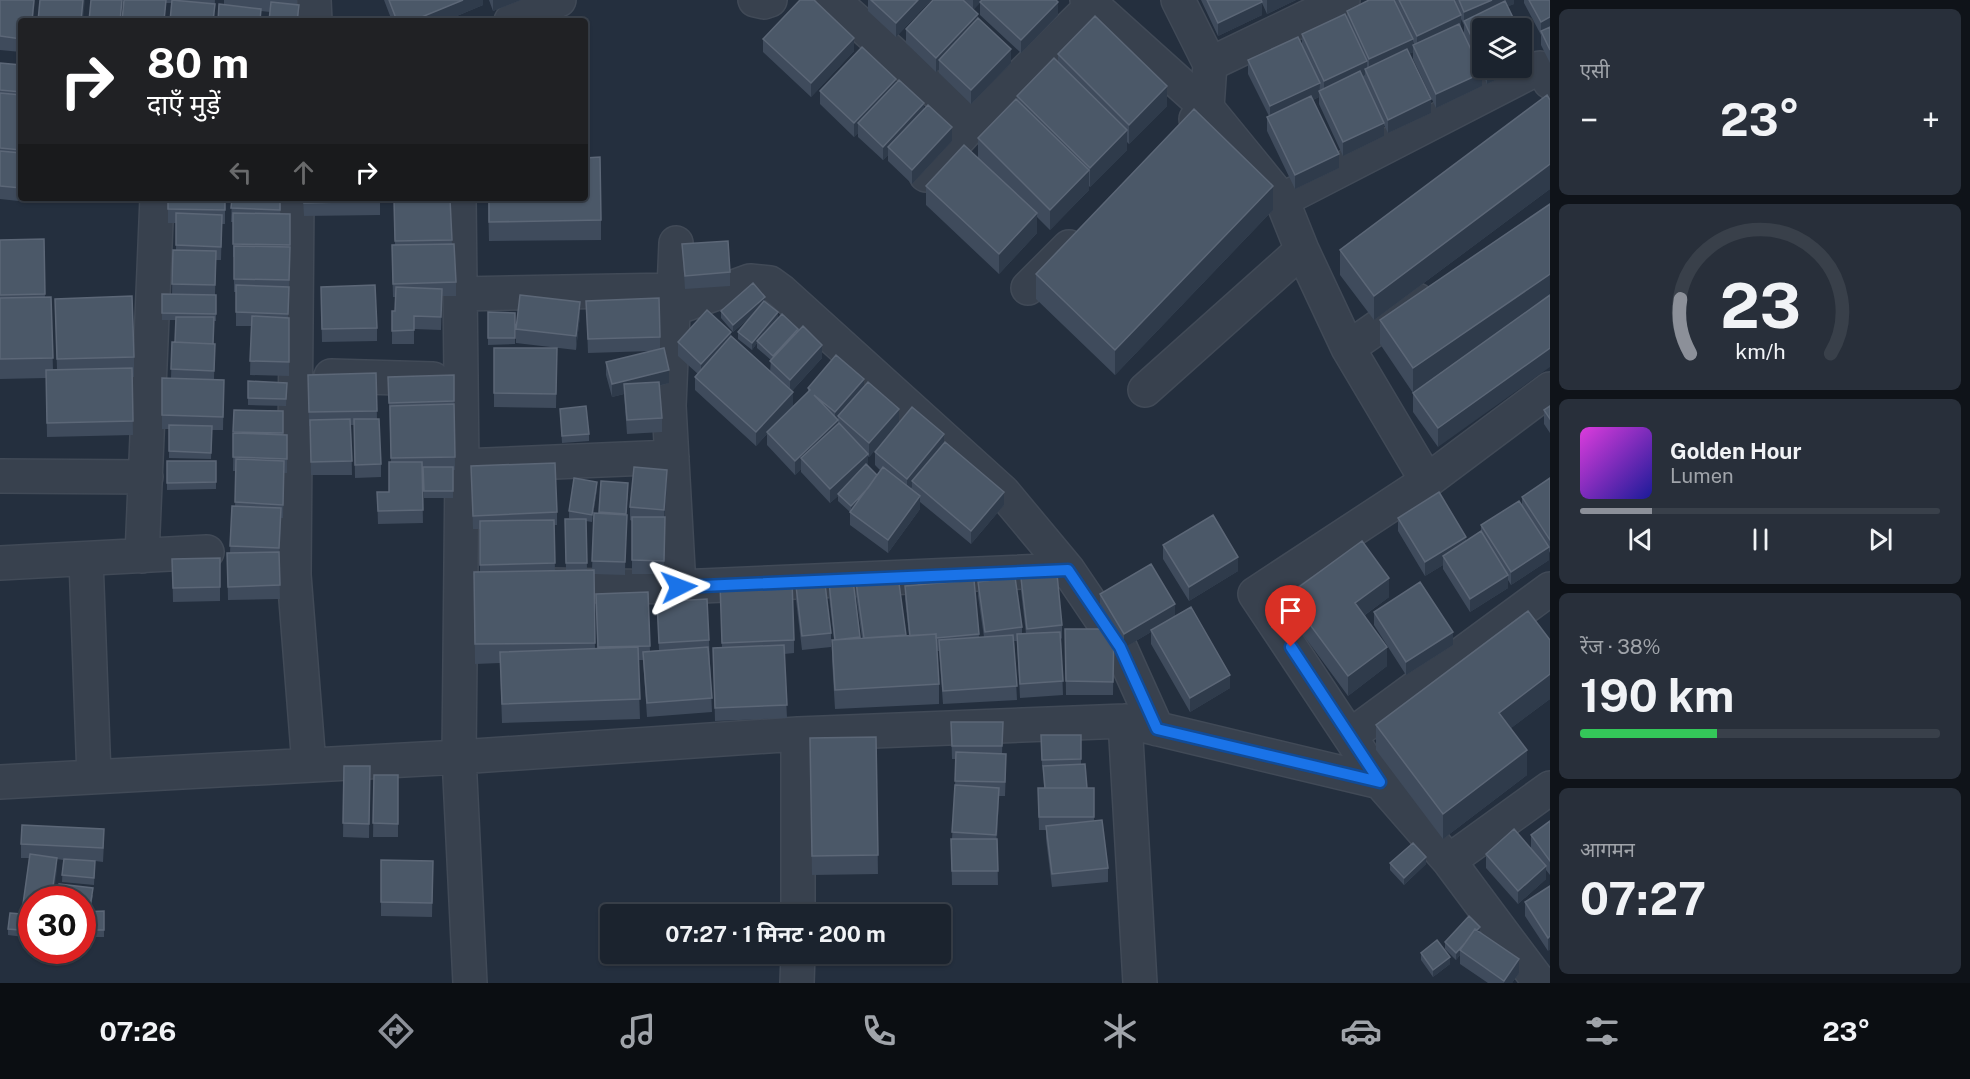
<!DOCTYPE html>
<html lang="hi">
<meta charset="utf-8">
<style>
body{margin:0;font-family:"Public Sans","Noto Sans Devanagari",sans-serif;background:#282f3a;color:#f1f3f6;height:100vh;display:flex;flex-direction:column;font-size:22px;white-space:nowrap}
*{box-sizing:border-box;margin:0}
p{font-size:20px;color:#a0a4aa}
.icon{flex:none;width:33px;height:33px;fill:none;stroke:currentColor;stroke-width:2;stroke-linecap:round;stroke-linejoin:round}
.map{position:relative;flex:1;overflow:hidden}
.side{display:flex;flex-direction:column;gap:9px;padding:9px;background:#0f1319;width:420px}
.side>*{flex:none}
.top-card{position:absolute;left:18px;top:18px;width:570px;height:183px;border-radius:6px;box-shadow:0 2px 4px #0004,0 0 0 2px #39404a;background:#202124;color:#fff;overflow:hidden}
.buttons{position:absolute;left:1472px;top:18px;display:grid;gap:12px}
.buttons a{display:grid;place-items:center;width:60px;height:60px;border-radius:6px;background:#1b232e;box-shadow:0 2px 4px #0004,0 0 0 2px #39404a;font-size:30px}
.speed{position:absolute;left:18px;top:886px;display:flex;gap:12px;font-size:30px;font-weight:700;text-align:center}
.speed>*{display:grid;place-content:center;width:78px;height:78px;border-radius:50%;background:#1b232e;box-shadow:0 2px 4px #0004,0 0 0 2px #39404a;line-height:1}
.speed .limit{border:9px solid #d22;background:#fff;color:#111}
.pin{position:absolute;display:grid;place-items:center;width:51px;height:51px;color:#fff;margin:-62px -26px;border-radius:50% 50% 50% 0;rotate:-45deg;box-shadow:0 0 6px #0007}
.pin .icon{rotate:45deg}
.me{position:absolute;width:66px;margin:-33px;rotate:87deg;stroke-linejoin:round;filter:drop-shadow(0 0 4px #0008)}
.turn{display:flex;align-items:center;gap:21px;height:126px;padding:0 30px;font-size:27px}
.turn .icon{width:78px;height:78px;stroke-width:2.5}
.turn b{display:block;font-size:42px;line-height:51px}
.lanes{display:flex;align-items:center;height:57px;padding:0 30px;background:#0003;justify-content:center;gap:30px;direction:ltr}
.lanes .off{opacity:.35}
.big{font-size:45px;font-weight:700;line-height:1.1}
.side .widget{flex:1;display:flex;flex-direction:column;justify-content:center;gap:9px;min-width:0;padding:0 21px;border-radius:9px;background:#282f3a}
.side .dial{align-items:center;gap:0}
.dial svg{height:156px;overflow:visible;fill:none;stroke:#39404a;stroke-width:7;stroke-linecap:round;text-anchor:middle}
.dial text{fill:#f1f3f6;stroke:none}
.song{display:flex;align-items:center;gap:18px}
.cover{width:72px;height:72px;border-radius:9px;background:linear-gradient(135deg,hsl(300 70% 55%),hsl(240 70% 35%))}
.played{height:6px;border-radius:3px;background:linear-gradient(90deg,#8c9099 20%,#39404a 20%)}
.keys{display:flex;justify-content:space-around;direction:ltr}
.heat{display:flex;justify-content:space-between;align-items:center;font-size:33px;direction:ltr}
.charge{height:9px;border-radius:4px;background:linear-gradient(90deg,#34c759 38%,#39404a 0)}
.trip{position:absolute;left:600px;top:904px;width:351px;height:60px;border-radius:6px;background:#1b232e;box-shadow:0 2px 4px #0004,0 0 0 2px #39404a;font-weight:700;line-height:60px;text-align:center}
.dock{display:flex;height:96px;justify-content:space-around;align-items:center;background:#0b0e12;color:#a0a4aa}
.dock .icon{width:42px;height:42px}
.dock .current{color:#8c9099}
.dock b{font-size:27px;color:#f1f3f6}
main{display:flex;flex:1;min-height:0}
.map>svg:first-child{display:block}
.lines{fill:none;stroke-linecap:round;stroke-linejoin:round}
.minor-casing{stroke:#414a57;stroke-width:36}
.minor{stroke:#38414e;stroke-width:33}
.wall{fill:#3f4b5c;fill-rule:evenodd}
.shaded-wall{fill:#2f3b4b}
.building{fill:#4b5868;stroke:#5c6777;stroke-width:1.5}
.route-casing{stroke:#114b97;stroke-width:15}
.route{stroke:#1a73e8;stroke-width:10}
</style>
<main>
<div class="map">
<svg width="1550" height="983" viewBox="0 0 1550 983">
<rect width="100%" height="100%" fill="#242f3e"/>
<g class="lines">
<defs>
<path id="minor" d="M314,0L315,21
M755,0L764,2L770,0
M833,0L972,124L1092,6
M1087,0L1207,108L1196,119
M1178,0L1210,64L1207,108L1282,200L1302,250L1348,348L1427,481
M511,21L559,0
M1210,64L1343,0
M926,175L974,122
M297,198L294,575L309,765
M459,198L462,466L459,757L470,983
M1282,200L1536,69L1540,68L1544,70L1550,82
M676,243L669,406L679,587
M1028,288L1069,247
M461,294L674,290
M673,309L750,281L770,283L781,291L1003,492L1068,570L1120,647L1157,729
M1348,348L1417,300
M331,376L433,379
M1145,390L1302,250
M462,466L672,457
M0,476L146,477
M142,556L157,198
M86,559L94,777
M0,563L207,552
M548,585L679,587L1068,570
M1125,721L1140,983
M1350,736L1550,589
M0,782L459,757L798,734L1125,721L1380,782
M1449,861L1550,788
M798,915V734
M797,983L798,954
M1540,983L1449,861L1380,782L1255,594L1427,481L1550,389"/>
</defs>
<use href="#minor" class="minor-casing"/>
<use href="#minor" class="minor"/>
</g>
<path class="wall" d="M0,0L21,21V52L0,50Z
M124,0H215L214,21H170L172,3H166V10Z
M224,0H297V4L299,5V21H269L270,12L261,11V21L224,5Z
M384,0H483V5L445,21H392Z
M489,0H521L493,11Z
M868,0H931L896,37L868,11Z
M933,0H1056L1058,15L1021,53L980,15V2L973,10L978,19L1011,63L971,104L939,73V69L936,72L906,43V29Z
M1201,0H1296L1267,14L1262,3V15L1218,36Z
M1369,0H1514V4L1508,6L1482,28V68H1521L1529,64L1487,84L1482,73V86L1436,108L1413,59V45H1414L1413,41V52L1409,54L1431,113L1388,133L1384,125V136L1343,156L1319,104V97L1313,100L1339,168L1295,189L1267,131V117L1269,116L1248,74V60L1302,46V34L1347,19V11ZM1461,19L1464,25V35L1461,29Z
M1524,0H1550V63L1541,45V35L1524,3Z
M763,39L854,51L811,97L763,52Z
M1058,54L1167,106L1129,144L1127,142V150L1090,187L1089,186V190L1050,230L1037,217V233L999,274L926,205V186L978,157V138L1017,100V96L1058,62Z
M0,63L21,65V198H28V202L0,199Z
M896,83L924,109L952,141L912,184L888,161V155L883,160L858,137V133L854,137L820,104V91Z
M1550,100V189L1374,320L1340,275V250Z
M168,198H225V224H222L221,260H216L215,295H216V321H214L213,344H215L214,379L224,380L223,430H212L211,459L169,458V429H162V378H171L172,342H175L176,320H162V294H172L173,250H176V223H168Z
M232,198H281L280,214H290V261L288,318H289V376L250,375L251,326H236V292H234V257H233V222H231Z
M303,198H380V215L304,216Z
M488,198L601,220V240L489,241Z
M450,199L452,244L456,282V296H442L441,330L414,329V344H392V311H395L396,297H393L392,258L395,245L394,200Z
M1550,204L1438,447L1413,412V393L1418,389L1413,393L1380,344V320Z
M1273,210L1115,375L1036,299V274Z
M44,239L45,297H51L53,370H57L55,299L134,357V377H132L133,435L47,437L46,378L0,379V240Z
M682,244L730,272V286L685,289Z
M321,300L377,328V341L322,342Z
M586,301L660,337V348L669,383L659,386L662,418V432L627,434L624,394L612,397L606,375V362L651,351L588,353Z
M765,302L778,319L798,331L822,358L792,391L793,405L782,418L808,393V388L864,386L899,423L944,442L1004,505L971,544L920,502V509L888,553L850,525V512L838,501V496L830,503L801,472V469L795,475L767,445V434L756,446L695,390V377L698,374L678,356V342L731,337L770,372L771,360L757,348V343L752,350L738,339V332L752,316L733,332L721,318V311ZM898,424L875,452V465L880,470L877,475L868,466V456L869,457Z
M488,312L515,313V344L488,345Z
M580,315L576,350L516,343V329Z
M494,348H557L556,408L494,407Z
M376,373L377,419L381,464V477L355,478L354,425H351L352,475H311L310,426H309L308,375Z
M454,375L455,470H453V498H424L423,471H422L423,523L378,524L377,492H389L391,462L388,377Z
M248,381L287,383L286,406L248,405Z
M1550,406V433L1544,424V410Z
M560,409L589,434V441L562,443Z
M234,410L283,411V435H287V473H284L283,518H281L279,557L280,599L228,600L227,553H230L232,506H235L236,471H233Z
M167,461H216V489L167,490Z
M471,466L557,512V525H554L555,571L592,570L594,513L599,514L601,481L628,490L626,515L625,575L594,574L595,649H597L596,594L648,592L650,651L659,650L657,602L709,640L712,712L647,717L643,660H638L640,719L502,723L500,663L475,664L474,572H480V529H473Z
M1550,478V553L1549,551V560L1511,585L1508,580V588L1470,612L1443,569V565L1425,576L1398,531V518L1466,541L1481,532V525L1522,506V497Z
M667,484L664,517V574H632V521L630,520V507Z
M597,489L592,522L586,521L587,570H566L565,519H577L569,518V511Z
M1163,545L1238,571L1189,601L1163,559Z
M220,558V601L173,602L172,559Z
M1021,578L1062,625V638L1061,639L1063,695L1020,698L1017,641H1014L1017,700L943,704L939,651H937L939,684V704L835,709L832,660V640H834L829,596V582L853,580L860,639L862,638L856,595V582L906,636H909L905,599V586L974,580L979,637H984L978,596V582L1022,627V634H1026L1021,591Z
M720,583L794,640V653L784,654L787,718L715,721L713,648H722Z
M796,586L831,633V647L802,650L796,600Z
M1100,594L1175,616L1230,688L1190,712L1151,644V632L1124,648L1114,630L1113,695H1066L1065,629H1113L1100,608Z
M1288,595L1389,597L1365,615L1387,666L1348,696L1288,614Z
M1374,612L1453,645L1406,675L1374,625Z
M1550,640V699L1511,728L1527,775L1443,839L1376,750V725Z
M951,722H1003L1002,754L1006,768L1005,796H999L997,839L998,885H952L951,839H952L955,785L956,759H952Z
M1041,735H1081V764L1087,788H1094V821L1108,868V882L1052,887L1046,839V830H1039L1038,788H1044L1043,766H1042Z
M876,737L878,874L812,875L810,738Z
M344,766H370L369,838L343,837Z
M374,775H398V837H373Z
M1550,821V875L1546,870V879L1518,904L1486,868V854L1531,848V835Z
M104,843L103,862L95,861L94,885L62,882L63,860L57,859V871L32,900V938L8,935V929L23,915V904L29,858H21V844Z
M381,860L433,861L432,917L381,916Z
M1390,863L1426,864L1404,885L1390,870Z
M1550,886L1548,951L1525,916V902Z
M93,895L90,911H104V937H82V900Z
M1480,932L1519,973L1512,983H1488L1460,964V955L1456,960L1445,949V942Z
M1421,953L1450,964L1433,977L1421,960Z"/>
<path class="shaded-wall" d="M34,0H35L33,21H32Z
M83,0H85L83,21H81Z
M122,0H123L121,21H120Z
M463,0H483V5L445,21H412Z
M493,0H521L493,11Z
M918,0H931L896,37V23Z
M973,0H983L973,10Z
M1267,0H1296L1267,14Z
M1492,0H1514V4L1466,25L1464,22V12Z
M1058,2V15L1021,53V40Z
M1262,2V15L1218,36V23Z
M978,14V28L939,60V69L936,72V58Z
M1461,15V29L1417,50V36Z
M1550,17V30L1541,31V35V22Z
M854,38V51L811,97V83Z
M1413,39V52L1369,72V59Z
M1011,49V63L971,104V90Z
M1529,51V64L1487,84V70L1494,68H1521V55Z
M1367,61V74L1365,69V75L1324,95V81Z
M1482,73V86L1436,108V94Z
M896,79V92L858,123V133L854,137V123Z
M1320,83L1319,97L1270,120V106Z
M1167,86V106L1129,144V125Z
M1431,99V113L1388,133V120Z
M924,103V117L888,147V155L883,160V147Z
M1384,123V136L1343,156V142Z
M952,127V141L912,184V170Z
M1127,130V150L1090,187V168Z
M1339,154V168L1295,189V175Z
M1550,164V189L1374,320V296Z
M1089,170V190L1050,230V210Z
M1273,186V210L1115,375V350Z
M1037,213V233L999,274V254Z
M1550,274V299L1413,393V368Z
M765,297V304L733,332V325Z
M580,302V315L576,350V336Z
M778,312V319L757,341V343L752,350V343Z
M798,329V336L773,363V356Z
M731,332V346L701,378V364Z
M822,345V358L790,393V380Z
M1550,348V367L1438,447V428Z
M669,370V383L625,394L624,384V394L612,397V384Z
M864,379V393L838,416V434L801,458V469L795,475V461L835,423V412Z
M793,392V405L768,433L767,432V434L756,446V432Z
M899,409V423L869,457V443Z
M944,434V447L912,481V487L907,493V479Z
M868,454V467L838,494V496L830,503V489Z
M667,470V484L664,523V510Z
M878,476L851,513V506Z
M597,482V489L592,522V515Z
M1004,492V505L971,544V531Z
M920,496V509L888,553V540Z
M1466,537V551L1443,556V565L1425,576V562Z
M1549,547V560L1511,585V572Z
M1238,557V571L1189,601V587Z
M1508,575V588L1470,612V599Z
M1389,578V597L1355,622V603Z
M1175,604V617L1151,630V632L1124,648V634Z
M1453,632V645L1406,675V662Z
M1387,647V666L1348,696V676Z
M1550,674V699L1499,737V713Z
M1230,675V688L1190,712V698Z
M1527,750V775L1443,839V814Z
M999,788V801L996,849V835Z
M1426,857V864L1404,885V878Z
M57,858V871L53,900H51Z
M1546,866V879L1518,904V891Z
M1480,927V934L1460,950V955L1456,960V953Z
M1550,936V950L1548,951V938Z
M1450,957V964L1433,977V970Z
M1519,959V973L1512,983H1504V981Z"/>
<path class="building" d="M0,0H34L32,21H21V39L0,36Z
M40,0H83L81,21H38Z
M91,0H122L120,21H89Z
M124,0H166L164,21H122Z
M172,0L215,4L213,21H170Z
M389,0H463L412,21H397Z
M800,0H814L854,38L811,83L763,39Z
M871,0H918L896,23Z
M933,0H963L978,14L936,58L906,29Z
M982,0H1056L1058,2L1021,40L980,2Z
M1207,0H1261L1262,2L1218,23Z
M1369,0H1394L1413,39L1369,59L1347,11Z
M1399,0H1454L1461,15L1417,36Z
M1459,0H1492L1464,12Z
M1529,0H1550V17L1541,22Z
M1505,1L1518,28H1482V59L1464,21Z
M271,2L299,5L297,21H269Z
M219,4L261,9L260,21H218Z
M1345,14L1367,61L1324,81L1302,34Z
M1095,16L1167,86L1129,125L1058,54Z
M978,18L1011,49L971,90L939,60Z
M1459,24L1482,73L1436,94L1413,45Z
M1550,27V50L1541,31Z
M1521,34L1529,51L1521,55Z
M1298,37L1320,83L1270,106L1248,60Z
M862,47L896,79L854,123L820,91Z
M1407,49L1431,99L1388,120L1365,69Z
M1054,58L1127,130L1090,168L1017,96Z
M0,63L21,65V92L0,90Z
M1486,68H1494L1487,70Z
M1360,71L1384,123L1343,142L1319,91Z
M899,80L924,103L883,147L858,123Z
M0,93L21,95V150L0,148Z
M1547,95L1550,100V164L1374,296L1340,250Z
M1311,96L1339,154L1295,175L1267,117Z
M1016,99L1089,170L1050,210L978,138Z
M928,105L952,127L912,170L888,147Z
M1194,109L1273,186L1115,350L1036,274Z
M964,145L1037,213L999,254L926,186Z
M0,151L21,153V188L0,186Z
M600,157L601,220L489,222V198H585V158Z
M168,198H225V210L168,209Z
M232,198H280V210L231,208Z
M304,198H380V201L304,203Z
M450,199L452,240L395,241L394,200Z
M1550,204V274L1413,368L1380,320Z
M176,213L222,215L221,247L176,245Z
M233,213L290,214V245L233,244Z
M44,239L45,294L0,295V240Z
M728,241L730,272L685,276L682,244Z
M454,244L456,282L393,284L392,245Z
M234,246L290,247L289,280L234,279Z
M173,250L216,251L215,285L172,284Z
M753,283L765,297L733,325L721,311Z
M236,285L289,287L288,314L236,312Z
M375,285L377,328L322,329L321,287Z
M396,287L442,289L441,317L414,316V330L392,331V311H395Z
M162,294L216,295V314L162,313Z
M520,295L580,302L576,336L516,329Z
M1550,295V348L1438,428L1413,393Z
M132,296L134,357L57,359L55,299Z
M51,297L53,358L0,359V298Z
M659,298L660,337L588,339L586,301Z
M764,301L778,312L752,343L738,332Z
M707,310L731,332L701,364L678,342Z
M488,312L515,313V338H488Z
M782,314L798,329L773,356L757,341Z
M252,316L289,318V362L250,361Z
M176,317H214L213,344L175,342Z
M803,326L822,345L790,380L770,361Z
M731,336L793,392L756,432L695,377Z
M172,342L215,344L214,371L171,369Z
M494,348H557L556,394L494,393Z
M664,348L669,370L612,384L606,362Z
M836,355L864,379L835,412L814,395L838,420L795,461L767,432L810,390L808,388Z
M132,368L133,421L47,423L46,370Z
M376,373L377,411L309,412L308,375Z
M454,375V401L389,403L388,377Z
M162,378L224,380L223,417L162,415Z
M248,381L287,383L286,399L248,398Z
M659,382L662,418L627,420L624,384Z
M868,382L899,409L869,443L838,416Z
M454,404L455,457L391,458L390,406Z
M586,406L589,434L562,436L560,409Z
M1550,406V419L1544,410Z
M912,407L944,434L907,479L875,452Z
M234,410L283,411V433L233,432Z
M350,419L352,461L311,462L310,420Z
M354,419H379L381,464L355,465Z
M839,423L868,454L830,489L801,458Z
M169,425L212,426L211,453L169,451Z
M233,433L287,435V459L233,457Z
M945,442L1004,492L971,531L912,481Z
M236,459L284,461L283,505L235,502Z
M167,461H216V482L167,483Z
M389,462H422L423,510L378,511L377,492H389Z
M555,463L557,512L473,516L471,466Z
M866,464L877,475L868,488L851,506L838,494Z
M423,467H453V491H424Z
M634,467L667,470L664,510L630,507Z
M883,467L920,496L888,540L850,512Z
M574,478L597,482L592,515L569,511Z
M1550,478V540L1522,497Z
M601,481L628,483L626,514L599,512Z
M1439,492L1466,537L1425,562L1398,518Z
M1519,501L1549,547L1511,572L1481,525Z
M232,506L281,508L279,548L230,546Z
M594,513L627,515L625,562L592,561Z
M1213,515L1238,557L1189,587L1163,545Z
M632,517H665L664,561L632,560Z
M565,519H586L587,563H566Z
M554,520L555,563L480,565V521Z
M1481,531L1508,575L1470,599L1443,556Z
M1362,541L1389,578L1355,603L1387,647L1348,676L1288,595Z
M279,552L280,585L228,587L227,553Z
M220,558V587L173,588L172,559Z
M1151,564L1175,604L1124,634L1100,594Z
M594,570L595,643L475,644L474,572Z
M1057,574L1062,625L1027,629L1021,578Z
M898,576L906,635L864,638L856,582Z
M1015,577L1022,627L985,632L978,582Z
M792,580L794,640L722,643L720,583Z
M853,580L860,637L835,640L829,582Z
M974,580L979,634L936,638V634L910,636L905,586Z
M1420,582L1453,632L1406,662L1374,612Z
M825,584L831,633L802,636L796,586Z
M648,592L650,646L598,647L596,594Z
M707,599L709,640L659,643L657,602Z
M1191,607L1230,675L1190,698L1151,630Z
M1528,611L1550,640V674L1499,713L1527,750L1443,814L1376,725Z
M1065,629H1114L1113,682L1066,681Z
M1060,632L1063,681L1020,684L1017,634Z
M936,634L939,684L835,690L832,640Z
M1013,635L1017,686L943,691L939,640Z
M784,645L787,705L715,708L713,648Z
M638,647L640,699L502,704L500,652Z
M708,647L712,698L647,703L643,652Z
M951,722H1003L1002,746H952Z
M1041,735H1081V759L1042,760Z
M876,737L878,855L812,856L810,738Z
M956,752L1006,754L1005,782L955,781Z
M1085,764L1087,788H1045L1043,766Z
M344,766H370L369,824L343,823Z
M374,775H398V824L373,823Z
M955,785L999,788L996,835L952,832Z
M1038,788H1094V817H1039Z
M1102,820L1108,868L1052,874L1046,826Z
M1550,821V861L1531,835Z
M22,825L104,829L103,848L21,844Z
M1514,829L1546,866L1518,891L1486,854Z
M951,839H997L998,871H952Z
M1413,843L1426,857L1404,878L1390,863Z
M30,854L57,858L51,900H32V905L23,904Z
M64,859L95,861L94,878L62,875Z
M381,860L433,861L432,903L381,902Z
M59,884L93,888L90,907L82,906V900H57Z
M1550,886V936L1548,938L1525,902Z
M104,911V930H82V912Z
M10,913L32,915V931L8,929Z
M1469,916L1480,927L1477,930L1475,929L1465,943L1456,953L1445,942Z
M1475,929L1519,959L1504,981L1460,950Z
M1437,940L1450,957L1433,970L1421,953Z"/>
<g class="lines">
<defs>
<path id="route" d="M679,587L1068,570L1120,647L1157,729L1380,782L1291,647"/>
</defs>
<use href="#route" class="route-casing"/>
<use href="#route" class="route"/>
</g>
</svg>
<div class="buttons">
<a><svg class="icon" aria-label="layers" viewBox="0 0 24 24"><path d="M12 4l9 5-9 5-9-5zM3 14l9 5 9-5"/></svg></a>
</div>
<div class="speed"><div class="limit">30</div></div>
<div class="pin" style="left:1291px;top:647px;background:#d93025"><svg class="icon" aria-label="arrive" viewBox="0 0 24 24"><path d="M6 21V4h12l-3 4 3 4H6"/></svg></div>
<svg class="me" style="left:679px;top:587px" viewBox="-20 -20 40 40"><path d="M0-17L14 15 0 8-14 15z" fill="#1a73e8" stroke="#fff" stroke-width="4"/></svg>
<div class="trip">07:27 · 1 मिनट · 200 m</div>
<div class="top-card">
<div class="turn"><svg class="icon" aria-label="right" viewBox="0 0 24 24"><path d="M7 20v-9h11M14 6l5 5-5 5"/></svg><div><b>80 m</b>दाएँ मुड़ें</div></div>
<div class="lanes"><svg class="icon off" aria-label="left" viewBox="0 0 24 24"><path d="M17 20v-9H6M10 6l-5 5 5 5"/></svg><svg class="icon off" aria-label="ahead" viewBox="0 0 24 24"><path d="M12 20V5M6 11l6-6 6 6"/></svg><svg class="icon" aria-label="right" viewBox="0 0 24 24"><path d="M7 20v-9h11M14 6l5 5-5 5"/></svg></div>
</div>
</div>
<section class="side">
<div class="widget"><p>एसी</p>
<div class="heat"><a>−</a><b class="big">23°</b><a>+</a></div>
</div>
<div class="widget dial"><svg viewBox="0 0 100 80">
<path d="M14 69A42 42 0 1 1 86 69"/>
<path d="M14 69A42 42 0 0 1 9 41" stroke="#8c9099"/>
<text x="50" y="56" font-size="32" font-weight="700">23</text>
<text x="50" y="72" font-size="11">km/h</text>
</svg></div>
<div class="widget">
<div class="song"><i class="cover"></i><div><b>Golden Hour</b><p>Lumen</p></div></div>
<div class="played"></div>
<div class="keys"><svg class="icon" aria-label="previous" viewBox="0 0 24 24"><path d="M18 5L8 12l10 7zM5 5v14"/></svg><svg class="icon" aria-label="pause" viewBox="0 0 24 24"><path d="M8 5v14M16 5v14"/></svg><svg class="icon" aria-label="next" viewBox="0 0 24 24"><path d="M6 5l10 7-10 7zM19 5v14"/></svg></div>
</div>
<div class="widget"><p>रेंज · 38%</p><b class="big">190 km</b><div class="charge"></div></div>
<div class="widget"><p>आगमन</p><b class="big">07:27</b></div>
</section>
</main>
<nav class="dock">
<b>07:26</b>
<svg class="icon current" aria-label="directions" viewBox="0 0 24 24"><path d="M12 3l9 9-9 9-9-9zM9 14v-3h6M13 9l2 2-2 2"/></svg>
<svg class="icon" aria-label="music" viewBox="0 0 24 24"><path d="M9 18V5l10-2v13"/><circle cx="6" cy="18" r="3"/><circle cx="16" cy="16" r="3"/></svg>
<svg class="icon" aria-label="phone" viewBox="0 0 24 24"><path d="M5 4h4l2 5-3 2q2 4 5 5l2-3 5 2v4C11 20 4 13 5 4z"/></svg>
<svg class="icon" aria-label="climate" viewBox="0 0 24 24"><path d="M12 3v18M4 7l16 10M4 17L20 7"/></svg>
<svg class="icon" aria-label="car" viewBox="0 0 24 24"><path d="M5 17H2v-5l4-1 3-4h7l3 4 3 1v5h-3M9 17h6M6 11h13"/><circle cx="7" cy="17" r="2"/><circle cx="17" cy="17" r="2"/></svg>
<svg class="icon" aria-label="filters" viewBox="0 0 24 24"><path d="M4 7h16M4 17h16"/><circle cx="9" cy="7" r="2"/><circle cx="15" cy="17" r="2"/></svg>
<b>23°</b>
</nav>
